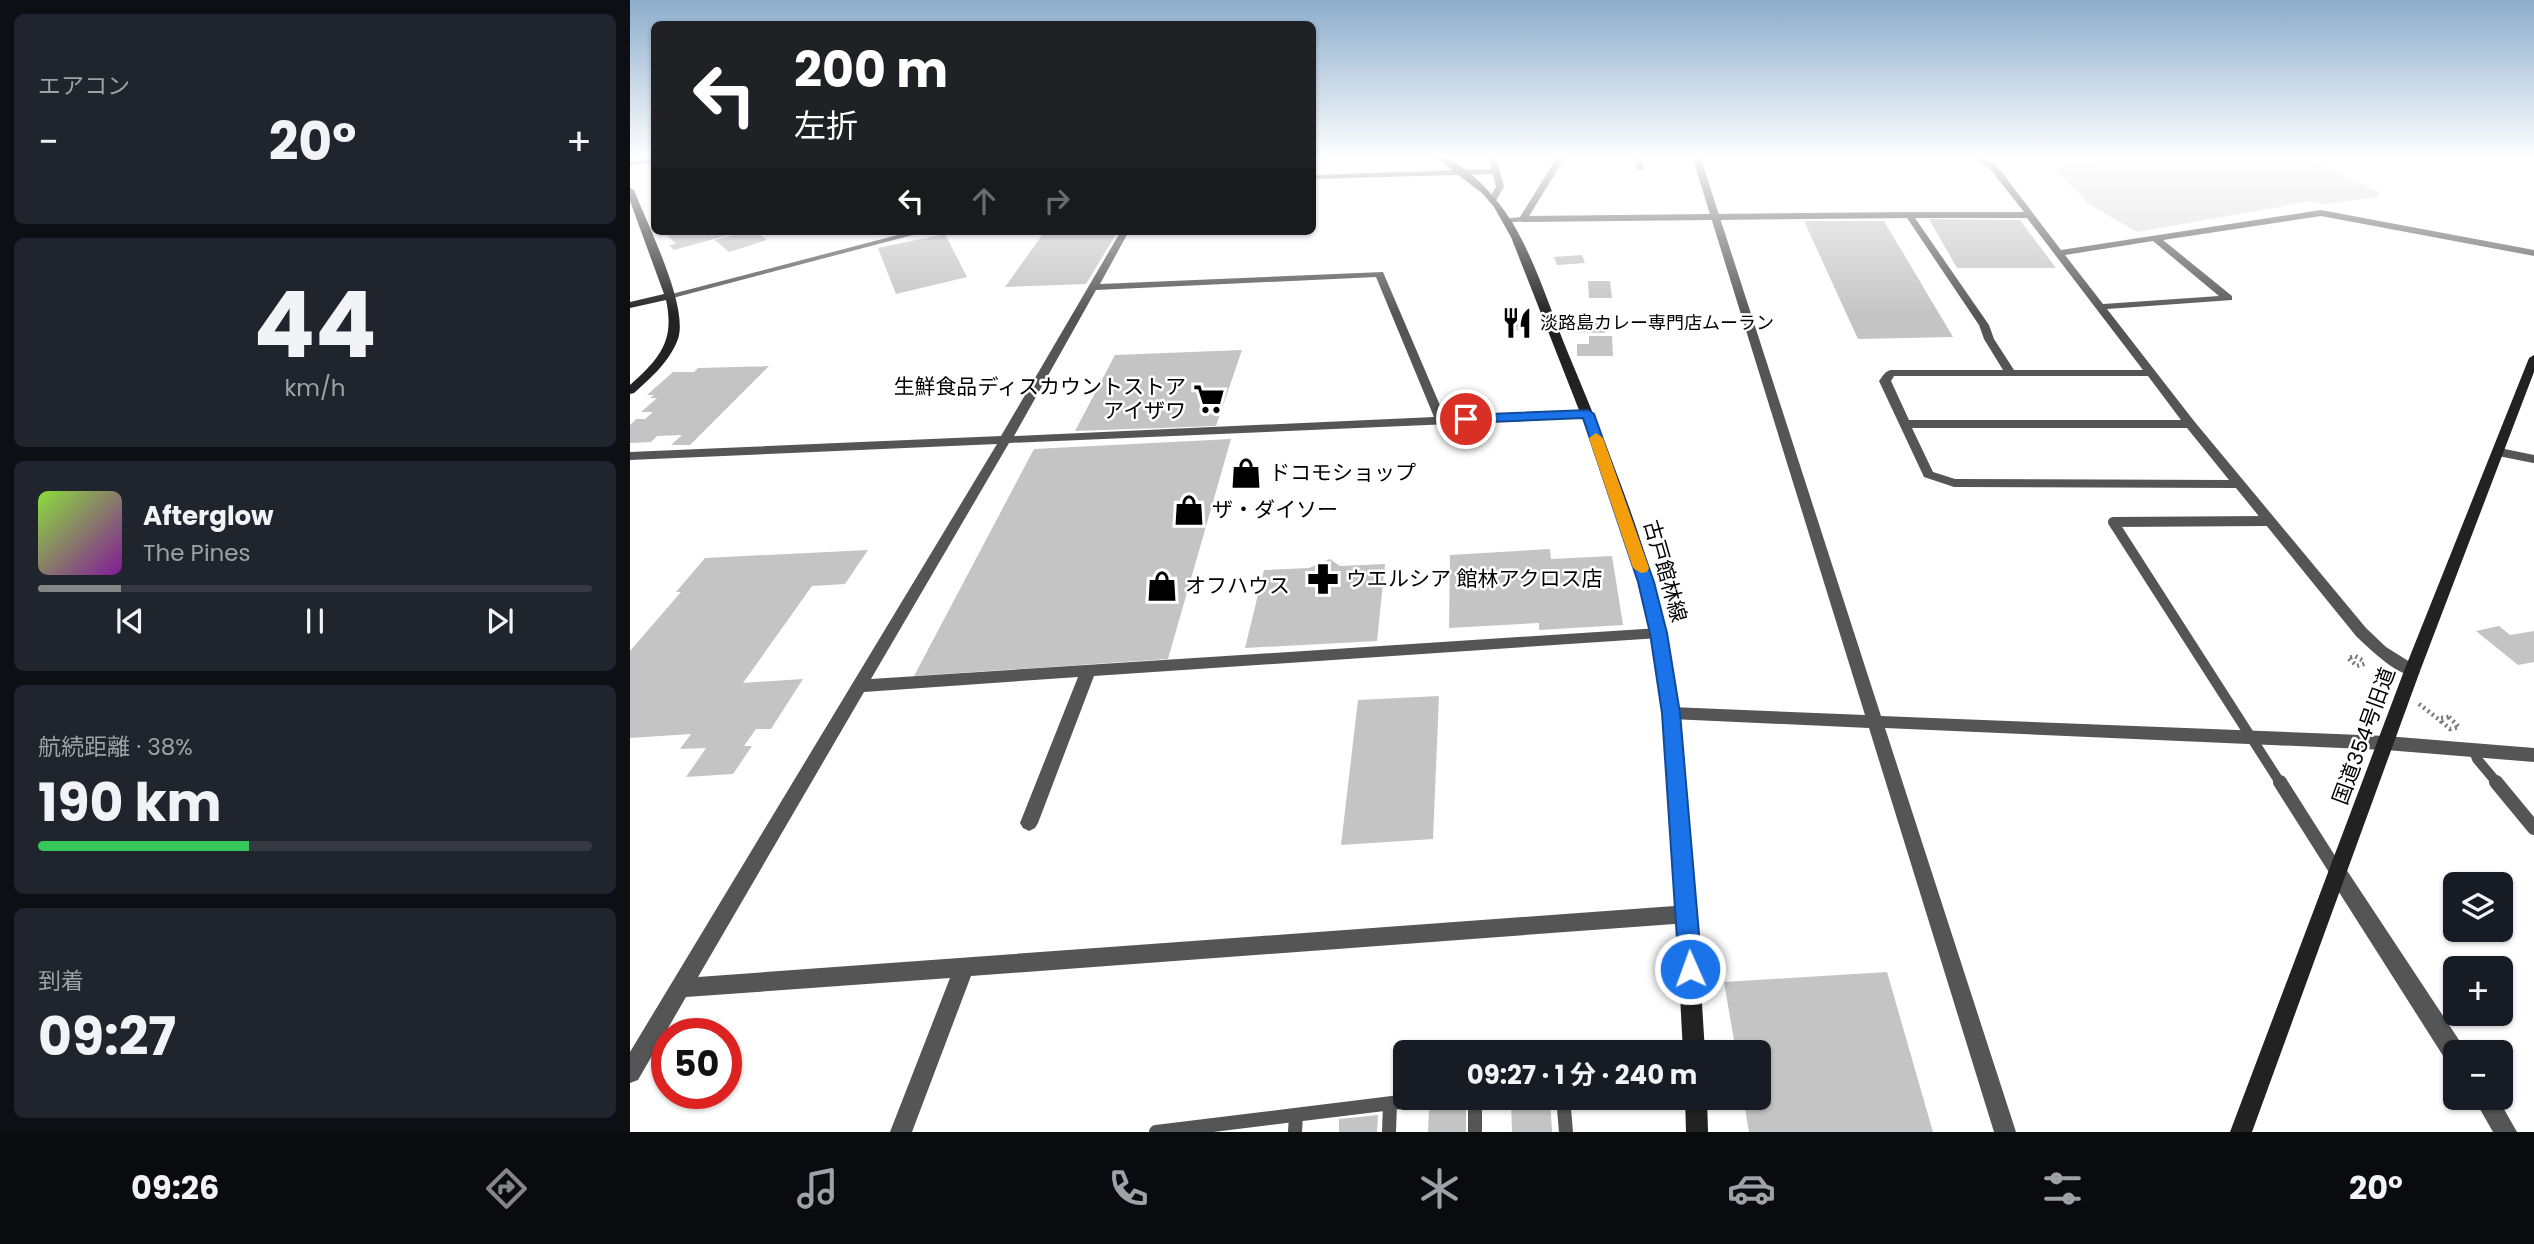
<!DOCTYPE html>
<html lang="ja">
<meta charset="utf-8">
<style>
body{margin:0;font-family:Poppins,"Noto Sans JP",sans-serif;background:#20242c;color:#f1f3f6;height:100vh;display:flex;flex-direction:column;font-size:26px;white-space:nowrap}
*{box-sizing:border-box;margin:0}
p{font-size:23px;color:#9ea1a6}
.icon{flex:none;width:38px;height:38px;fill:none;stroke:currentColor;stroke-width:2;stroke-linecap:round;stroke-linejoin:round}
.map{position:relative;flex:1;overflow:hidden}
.details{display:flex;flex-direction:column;gap:14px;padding:14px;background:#0d0f14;width:630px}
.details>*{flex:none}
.top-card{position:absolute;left:21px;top:21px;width:665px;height:214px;border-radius:10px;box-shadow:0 2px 5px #0004;background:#202124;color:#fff;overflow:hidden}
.buttons{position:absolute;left:1813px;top:872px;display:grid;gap:14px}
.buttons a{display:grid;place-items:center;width:70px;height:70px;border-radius:10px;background:#171b24;box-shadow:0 2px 5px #0004;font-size:35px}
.speed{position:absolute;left:21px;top:1018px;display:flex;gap:14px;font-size:35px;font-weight:700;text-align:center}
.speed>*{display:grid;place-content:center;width:91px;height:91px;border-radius:50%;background:#171b24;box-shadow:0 2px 5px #0004;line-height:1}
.speed .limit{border:10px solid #d22;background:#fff;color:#111}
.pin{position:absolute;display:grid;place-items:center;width:60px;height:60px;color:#fff;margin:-30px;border:4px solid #fff;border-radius:50%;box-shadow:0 2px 7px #0007}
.me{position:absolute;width:77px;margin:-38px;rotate:358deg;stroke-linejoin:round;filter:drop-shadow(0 0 5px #0008)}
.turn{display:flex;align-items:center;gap:24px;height:147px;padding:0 28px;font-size:32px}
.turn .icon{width:91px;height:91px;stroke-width:2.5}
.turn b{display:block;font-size:49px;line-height:60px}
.lanes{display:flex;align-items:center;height:66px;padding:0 28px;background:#0003;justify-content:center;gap:35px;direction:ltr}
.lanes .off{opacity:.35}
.big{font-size:52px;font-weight:700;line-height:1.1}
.details .card{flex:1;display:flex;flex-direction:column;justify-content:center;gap:10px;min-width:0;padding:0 24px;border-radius:10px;background:#20242c}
.details .dial{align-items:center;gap:0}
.dial b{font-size:91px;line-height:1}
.song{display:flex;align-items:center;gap:21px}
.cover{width:84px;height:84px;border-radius:10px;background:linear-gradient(135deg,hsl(90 70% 55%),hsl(290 70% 35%))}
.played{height:7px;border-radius:4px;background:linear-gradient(90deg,#858687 15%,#363941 15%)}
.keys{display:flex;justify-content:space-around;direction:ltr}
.heat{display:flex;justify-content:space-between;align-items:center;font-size:38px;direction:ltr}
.charge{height:10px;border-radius:5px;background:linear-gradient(90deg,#34c759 38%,#363941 0)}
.trip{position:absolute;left:763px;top:1040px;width:378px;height:70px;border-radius:10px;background:#171b24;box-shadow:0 2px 5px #0004;font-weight:700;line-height:70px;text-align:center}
.menu{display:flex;height:112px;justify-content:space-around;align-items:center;background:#090b0e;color:#9ea1a6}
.menu .icon{width:49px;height:49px}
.menu .active{color:#858687}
.menu b{font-size:32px;color:#f1f3f6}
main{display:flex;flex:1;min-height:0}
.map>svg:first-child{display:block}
.green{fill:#dcdcdc}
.building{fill:#c4c4c4}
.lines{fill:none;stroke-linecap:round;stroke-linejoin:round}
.path{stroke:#777;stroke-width:4.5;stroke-dasharray:2 3.5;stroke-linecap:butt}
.lane-far3{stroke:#555;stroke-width:6}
.lane-far2{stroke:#555;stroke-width:8}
.lane-far1{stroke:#555;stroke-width:10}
.lane{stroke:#555;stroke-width:14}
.street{fill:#555;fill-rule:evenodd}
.secondary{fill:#222;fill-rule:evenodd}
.route{fill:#1a73e8;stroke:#114b97;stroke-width:2}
.slow{fill:#f59e0b}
.labels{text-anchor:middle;stroke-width:5;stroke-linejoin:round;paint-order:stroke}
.far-poi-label{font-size:18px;fill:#000;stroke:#fff;text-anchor:start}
.poi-label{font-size:21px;fill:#000;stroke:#fff;text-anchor:start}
.street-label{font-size:21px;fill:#000;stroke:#fff}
</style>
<main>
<section class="details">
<div class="card"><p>エアコン</p>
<div class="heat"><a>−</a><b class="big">20°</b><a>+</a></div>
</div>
<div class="card dial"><b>44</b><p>km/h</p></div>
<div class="card">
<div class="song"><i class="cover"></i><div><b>Afterglow</b><p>The Pines</p></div></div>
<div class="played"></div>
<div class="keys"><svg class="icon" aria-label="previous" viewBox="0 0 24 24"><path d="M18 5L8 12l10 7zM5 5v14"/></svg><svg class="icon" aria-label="pause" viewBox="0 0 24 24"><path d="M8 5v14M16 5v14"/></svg><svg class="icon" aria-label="next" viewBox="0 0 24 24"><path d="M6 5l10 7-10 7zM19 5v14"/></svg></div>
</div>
<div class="card"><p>航続距離 · 38%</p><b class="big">190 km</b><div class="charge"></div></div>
<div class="card"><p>到着</p><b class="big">09:27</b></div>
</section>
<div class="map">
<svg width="1904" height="1132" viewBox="0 0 1904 1132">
<rect width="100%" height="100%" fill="#fff"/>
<path class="green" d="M1500,156H1662L1684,162L1749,192V197L1695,204L1682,201L1507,232L1459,204L1423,167Z"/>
<path class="building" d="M1299,219L1390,220L1426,268H1327Z
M1174,221H1254L1323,337L1228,339Z
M33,231H109V232L44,250L39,245L46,244Z
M118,231H125L137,240L99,252L85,240Z
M415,231H488L456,284L375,287Z
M315,234L337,277L266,294L248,248Z
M952,255L955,263L927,265L924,257Z
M958,281H980L982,298H959Z
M892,319L893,330L876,331L875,320Z
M941,323H976L975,333L940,332Z
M959,336H982L983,356H947V344H959Z
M612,350L586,426L445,431L485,355Z
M139,366L60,445H41L52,435L27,436L21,442L0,443V425L6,419H15L23,412H11L27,398H20L24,395H17L43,372H64L68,368Z
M601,439L538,659L284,676L404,449Z
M920,549L921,559L982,556L993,625L909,630V623L819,628L820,555Z
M238,550L215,584L182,586L113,683L173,679L141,729H126L114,746H122L103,774L56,777L76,748L50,749L61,734L0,738V651L51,592H46L75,558Z
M700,559L710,566L755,564L747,641L615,648L634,570L679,568Z
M1869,626L1880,635L1904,631V662L1888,665L1846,631Z
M809,696L803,839L711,845L728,700Z
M1257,972L1303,1132H1119L1113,1097H1129V1052H1106L1094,982Z
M920,1099L922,1132H882L881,1102Z
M836,1107V1132H798L799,1110Z
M748,1115L747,1132H709V1119Z"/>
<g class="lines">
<path class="path" d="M1732,660L1725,656L1718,658L1727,666L1737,663
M1789,704L1811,721
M1819,717L1829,727L1820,729L1811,721V718Z
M1811,721L1812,724"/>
<path class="lane-far3" d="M893,219L1279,215"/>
<path class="lane-far2" d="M1869,452L1904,459"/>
<path class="lane-far1" d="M1637,521L1483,522L1651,784
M1843,749L1847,759L1868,784"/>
<path class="lane" d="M1650,782L1707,872
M1866,782L1904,828
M845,1097V1132
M933,1097L936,1132
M526,1132L811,1097
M665,1132L666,1115
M759,1132L760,1104"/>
<path class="street" d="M858,156H866L874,187L865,202L862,203L858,200L866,187L863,174L682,179V175L861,169Z
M928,156H936L896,221L873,223V219L890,217Z
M1004,156H1012L1014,170H1008Z
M1062,156H1070L1251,716L1756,736L1904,748V762L1756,750L1255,728L1386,1132H1364L1239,728L1041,719L1035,717L1033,713L1035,709L1041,707L1235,715Z
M1340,156H1350L1367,166L1431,250L1691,210L1904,250V256L1691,216L1533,240L1602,296V300L1477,309L1564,421L1736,628L1756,647L1788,667L1790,671L1788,675C1770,680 1738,647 1726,636L1606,488L1324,487L1294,477L1249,381C1253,376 1255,371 1261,370H1373L1354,339L1349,325L1275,215L1279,212H1394L1361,170ZM1397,218L1513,370H1384L1364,339L1359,325L1285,218ZM1523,241L1589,296L1473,304L1435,255ZM1264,376H1518L1551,420H1279L1261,381ZM1282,428H1557L1599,480L1325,479L1303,472Z
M283,231H298L39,299L34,296Z
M491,231H499L470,284L753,272L815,417L958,410L964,414L958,418L379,443L241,679L1029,628L1034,629L1037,633L1034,637L1029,638L464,676L408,823L405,828L399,831L393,828L390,823L448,677L234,692L68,977L1058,905L1065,908L1068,914L1065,920L1058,923L341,976L282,1132H260L320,978L56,997L8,1080L0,1083V1052L367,444L0,460V452L371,436ZM746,277L804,417L384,436L466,290Z
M1707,864L1714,866L1833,1046L1835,1052H1825V1065L1817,1062L1700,878L1698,872L1700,866Z
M1843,1097H1867L1887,1132H1863Z"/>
<path class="secondary" d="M803,156C832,156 868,199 882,222C906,262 920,309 938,353C980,454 1024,558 1043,668C1051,714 1055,762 1058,809C1065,890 1070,971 1075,1052H1053L1039,788L1030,689L1021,631L1002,557L978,484L881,237L864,207L852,193Z
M24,159V163L0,165V161Z
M0,188L4,190C17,224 59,306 48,339C40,361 21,378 4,393L0,394V385C30,358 45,341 36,300L0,308V302L34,294L0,201Z
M1904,355V372L1790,671L1622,1132H1600L1774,671L1899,358Z
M1055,1097H1077L1078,1132H1056Z"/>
</g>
<linearGradient id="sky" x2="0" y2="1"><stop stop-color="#8cadcc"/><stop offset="0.5" stop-color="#fff"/><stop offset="1" stop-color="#fff" stop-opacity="0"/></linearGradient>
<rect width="1904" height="315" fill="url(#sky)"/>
<path class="route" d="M958,410L964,414L1024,582L1037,633L1050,713L1072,969L1069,977L1060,980L1052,977L1049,969L1032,713L1020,633L1008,582L953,418L836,423L829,419L836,415Z"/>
<path class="slow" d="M966,433L973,438L1019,568L1017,572L1011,573L1003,568L959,438Z"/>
<defs>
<symbol id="restaurant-bare" viewBox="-9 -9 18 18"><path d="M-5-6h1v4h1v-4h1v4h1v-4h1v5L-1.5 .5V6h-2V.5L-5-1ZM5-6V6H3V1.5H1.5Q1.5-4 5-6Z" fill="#000" stroke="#fff" stroke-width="2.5" paint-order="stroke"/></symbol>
<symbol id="supermarket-bare" viewBox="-9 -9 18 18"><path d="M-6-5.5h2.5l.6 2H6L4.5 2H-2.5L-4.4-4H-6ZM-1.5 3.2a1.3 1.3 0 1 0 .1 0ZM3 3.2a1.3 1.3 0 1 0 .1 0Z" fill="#000" stroke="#fff" stroke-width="2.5" paint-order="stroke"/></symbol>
<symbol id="shop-bare" viewBox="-9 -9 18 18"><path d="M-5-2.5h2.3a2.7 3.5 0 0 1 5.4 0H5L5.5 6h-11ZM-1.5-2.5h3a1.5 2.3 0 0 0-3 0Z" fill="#000" stroke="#fff" stroke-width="2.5" paint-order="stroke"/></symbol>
<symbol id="pharmacy-bare" viewBox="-9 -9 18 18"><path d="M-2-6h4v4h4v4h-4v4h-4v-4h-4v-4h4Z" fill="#000" stroke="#fff" stroke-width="2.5" paint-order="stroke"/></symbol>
</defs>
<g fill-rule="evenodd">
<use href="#restaurant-bare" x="865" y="301" width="44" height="44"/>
<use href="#supermarket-bare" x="557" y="377" width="44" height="44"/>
<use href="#shop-bare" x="594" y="451" width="44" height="44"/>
<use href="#shop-bare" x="537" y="488" width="44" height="44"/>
<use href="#pharmacy-bare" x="671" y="557" width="44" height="44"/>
<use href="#shop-bare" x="510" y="564" width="44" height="44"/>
</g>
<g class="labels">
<g class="far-poi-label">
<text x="910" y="329">淡路島カレー専門店ムーラン</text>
</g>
<g class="poi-label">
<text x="556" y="394" text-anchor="end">生鮮食品ディスカウントストア<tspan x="556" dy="24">アイザワ</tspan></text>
<text x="639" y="480">ドコモショップ</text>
<text x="582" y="517">ザ・ダイソー</text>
<text x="716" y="586">ウエルシア 館林アクロス店</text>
<text x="555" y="593">オフハウス</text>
</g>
<g class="street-label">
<text transform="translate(1035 571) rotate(74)" y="7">古戸館林線</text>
<text transform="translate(1734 736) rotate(-70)" y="7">国道354号旧道</text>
</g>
</g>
</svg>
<div class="buttons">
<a><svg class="icon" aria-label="layers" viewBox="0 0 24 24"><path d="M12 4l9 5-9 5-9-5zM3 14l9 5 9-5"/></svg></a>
<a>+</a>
<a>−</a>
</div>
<div class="speed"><div class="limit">50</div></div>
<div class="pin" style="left:836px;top:419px;background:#d93025"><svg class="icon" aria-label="arrive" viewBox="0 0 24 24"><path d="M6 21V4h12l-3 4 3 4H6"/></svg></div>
<svg class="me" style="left:1060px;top:969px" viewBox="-20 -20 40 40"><circle r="17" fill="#1a73e8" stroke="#fff" stroke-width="3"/><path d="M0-11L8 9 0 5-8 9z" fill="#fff"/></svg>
<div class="trip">09:27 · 1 分 · 240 m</div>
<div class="top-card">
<div class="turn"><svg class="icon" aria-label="left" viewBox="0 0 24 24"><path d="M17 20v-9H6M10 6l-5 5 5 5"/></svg><div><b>200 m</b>左折</div></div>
<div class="lanes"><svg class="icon" aria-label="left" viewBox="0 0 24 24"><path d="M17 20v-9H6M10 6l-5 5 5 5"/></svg><svg class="icon off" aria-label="ahead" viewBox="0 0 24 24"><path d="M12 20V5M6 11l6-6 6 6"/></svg><svg class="icon off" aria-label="right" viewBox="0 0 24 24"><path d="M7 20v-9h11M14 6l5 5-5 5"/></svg></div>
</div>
</div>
</main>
<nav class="menu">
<b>09:26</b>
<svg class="icon active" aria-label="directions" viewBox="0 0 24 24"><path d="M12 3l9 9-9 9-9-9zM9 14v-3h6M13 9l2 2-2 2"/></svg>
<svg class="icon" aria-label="music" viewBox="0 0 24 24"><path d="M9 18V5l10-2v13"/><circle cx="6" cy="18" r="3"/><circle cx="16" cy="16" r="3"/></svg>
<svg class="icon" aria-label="phone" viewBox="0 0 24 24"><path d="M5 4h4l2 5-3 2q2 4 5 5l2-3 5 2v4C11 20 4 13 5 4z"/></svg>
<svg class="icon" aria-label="climate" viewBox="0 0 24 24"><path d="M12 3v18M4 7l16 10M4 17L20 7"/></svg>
<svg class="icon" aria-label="car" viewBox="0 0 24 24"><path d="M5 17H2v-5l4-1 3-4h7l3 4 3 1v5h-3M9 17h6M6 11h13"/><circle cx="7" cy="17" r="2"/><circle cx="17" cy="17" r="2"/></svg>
<svg class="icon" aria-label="filters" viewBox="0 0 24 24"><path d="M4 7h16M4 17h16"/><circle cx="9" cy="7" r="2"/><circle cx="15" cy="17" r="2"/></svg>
<b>20°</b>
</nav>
